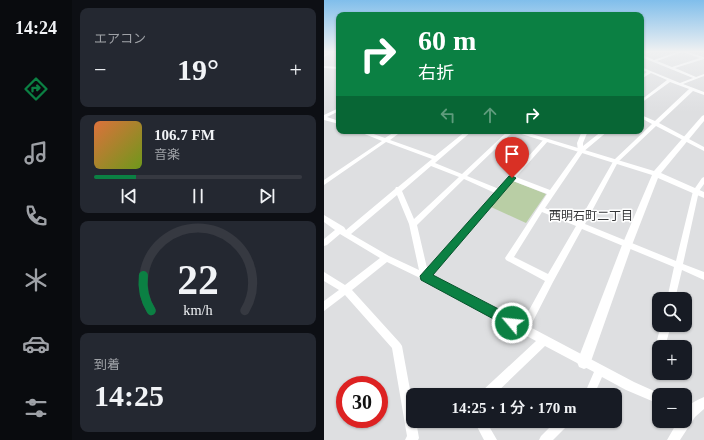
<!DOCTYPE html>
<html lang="ja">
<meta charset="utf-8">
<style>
body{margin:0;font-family:"Times New Roman","Noto Sans JP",serif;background:#242831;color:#f1f3f6;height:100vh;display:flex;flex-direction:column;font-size:15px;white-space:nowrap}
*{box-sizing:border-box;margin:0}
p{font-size:13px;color:#9ea1a6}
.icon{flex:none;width:22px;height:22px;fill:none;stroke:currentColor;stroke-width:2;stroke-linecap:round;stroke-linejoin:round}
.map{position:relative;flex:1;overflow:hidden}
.sheet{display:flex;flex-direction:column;gap:8px;padding:8px;background:#0d0f14;width:252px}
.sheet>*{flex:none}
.top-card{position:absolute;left:12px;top:12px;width:308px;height:122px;border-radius:8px;box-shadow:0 1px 3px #0004;background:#0b8043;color:#fff;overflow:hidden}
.buttons{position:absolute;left:328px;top:292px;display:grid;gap:8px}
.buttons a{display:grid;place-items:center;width:40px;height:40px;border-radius:8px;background:#171b24;box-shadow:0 1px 3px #0004;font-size:20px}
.speed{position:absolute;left:12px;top:376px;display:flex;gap:8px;font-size:20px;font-weight:700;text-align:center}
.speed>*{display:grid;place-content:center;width:52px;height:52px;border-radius:50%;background:#171b24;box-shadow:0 1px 3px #0004;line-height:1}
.speed .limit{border:6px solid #d22;background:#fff;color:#111}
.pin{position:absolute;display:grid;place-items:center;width:34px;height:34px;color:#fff;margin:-41px -17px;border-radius:50% 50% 50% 0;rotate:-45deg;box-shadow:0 0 4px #0007}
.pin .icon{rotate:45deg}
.me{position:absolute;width:44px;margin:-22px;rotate:298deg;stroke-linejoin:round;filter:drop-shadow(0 0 3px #0008)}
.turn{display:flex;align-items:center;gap:14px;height:84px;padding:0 16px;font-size:18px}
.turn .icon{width:52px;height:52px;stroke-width:2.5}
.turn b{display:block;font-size:28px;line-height:34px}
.lanes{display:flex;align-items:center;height:38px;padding:0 16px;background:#0003;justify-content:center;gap:20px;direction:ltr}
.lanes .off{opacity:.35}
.big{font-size:30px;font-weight:600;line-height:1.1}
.sheet .widget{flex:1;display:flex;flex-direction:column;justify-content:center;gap:6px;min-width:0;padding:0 14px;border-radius:8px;background:#242831}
.sheet .dial{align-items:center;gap:0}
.dial svg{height:104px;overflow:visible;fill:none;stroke:#363941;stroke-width:7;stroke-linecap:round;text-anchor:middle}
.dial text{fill:#f1f3f6;stroke:none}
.song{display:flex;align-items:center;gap:12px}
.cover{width:48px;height:48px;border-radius:6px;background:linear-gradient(135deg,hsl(20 70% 55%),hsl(80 70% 35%))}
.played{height:4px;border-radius:2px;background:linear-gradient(90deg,#0b8043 20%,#363941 20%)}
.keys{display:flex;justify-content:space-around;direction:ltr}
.heat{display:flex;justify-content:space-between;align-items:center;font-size:22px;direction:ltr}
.trip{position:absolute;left:82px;top:388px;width:216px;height:40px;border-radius:8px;background:#171b24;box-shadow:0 1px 3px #0004;font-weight:600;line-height:40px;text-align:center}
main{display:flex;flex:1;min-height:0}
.dock{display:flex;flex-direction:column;width:72px;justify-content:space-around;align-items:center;background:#090b0e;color:#9ea1a6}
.dock .icon{width:28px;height:28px}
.dock .selected{color:#0b8043}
.dock b{font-size:18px;color:#f1f3f6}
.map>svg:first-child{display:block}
.green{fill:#b9cea5}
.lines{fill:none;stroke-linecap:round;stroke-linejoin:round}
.minor{fill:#fff;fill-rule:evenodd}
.tertiary{fill:#fff;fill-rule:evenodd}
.route{fill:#0b8043;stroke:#07532c}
.labels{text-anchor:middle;stroke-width:3;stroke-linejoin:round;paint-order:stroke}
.neighbourhood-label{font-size:12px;fill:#353638;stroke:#fff}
</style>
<main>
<nav class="dock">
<b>14:24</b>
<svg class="icon selected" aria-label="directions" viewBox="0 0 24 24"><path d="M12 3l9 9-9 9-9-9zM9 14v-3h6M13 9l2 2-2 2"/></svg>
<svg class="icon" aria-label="music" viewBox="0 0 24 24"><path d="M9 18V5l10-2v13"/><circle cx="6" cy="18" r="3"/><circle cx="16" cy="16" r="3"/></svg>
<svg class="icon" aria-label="phone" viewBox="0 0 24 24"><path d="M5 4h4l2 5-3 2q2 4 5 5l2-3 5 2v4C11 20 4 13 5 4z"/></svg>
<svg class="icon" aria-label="climate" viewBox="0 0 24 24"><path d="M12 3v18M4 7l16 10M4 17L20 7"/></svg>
<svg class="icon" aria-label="car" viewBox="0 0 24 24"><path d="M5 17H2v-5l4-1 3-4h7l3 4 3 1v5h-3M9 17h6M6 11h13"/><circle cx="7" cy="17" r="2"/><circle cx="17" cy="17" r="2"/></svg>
<svg class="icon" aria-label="filters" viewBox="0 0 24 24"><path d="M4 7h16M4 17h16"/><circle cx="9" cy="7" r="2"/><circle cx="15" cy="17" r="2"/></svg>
</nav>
<section class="sheet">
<div class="widget"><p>エアコン</p>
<div class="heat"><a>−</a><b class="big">19°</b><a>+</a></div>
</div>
<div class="widget">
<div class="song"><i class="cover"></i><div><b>106.7 FM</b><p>音楽</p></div></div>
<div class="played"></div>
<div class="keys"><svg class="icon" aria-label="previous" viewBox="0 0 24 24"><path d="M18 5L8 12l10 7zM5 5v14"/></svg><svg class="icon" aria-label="pause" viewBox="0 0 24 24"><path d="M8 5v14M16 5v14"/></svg><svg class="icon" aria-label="next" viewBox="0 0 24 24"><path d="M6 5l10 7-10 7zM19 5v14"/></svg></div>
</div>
<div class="widget dial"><svg viewBox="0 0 100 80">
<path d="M14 69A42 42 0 1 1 86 69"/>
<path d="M14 69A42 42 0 0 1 8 42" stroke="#0b8043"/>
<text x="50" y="56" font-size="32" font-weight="700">22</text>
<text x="50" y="72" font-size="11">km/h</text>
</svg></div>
<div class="widget"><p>到着</p><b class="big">14:25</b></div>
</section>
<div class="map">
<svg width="380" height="440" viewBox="0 0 380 440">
<rect width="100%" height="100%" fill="#dedfe1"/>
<path class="green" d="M189,181L222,194L202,223L167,207Z"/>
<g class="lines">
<path class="minor" d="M7,51H11L0,57V55Z
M324,51H328L319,55L330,60L356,51H360L380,57V59L351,68L372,77L380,74V76L359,84L380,92V95L369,91L335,123L380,147V151L332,126L294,162L261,224L352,261L369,191L378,178L380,177V184L375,191L359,264L380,272V280L358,270L351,299H343L350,267L258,229L229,282L206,327L310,382L339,395H335V404L302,390L278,377L270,395H260L270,372L221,346L170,395H157L158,391L212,341L98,279L63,262L28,290L76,343L78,346L89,406V421H92L95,438L94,440H81L83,436L68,348L21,295L0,311V301L15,290L0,281V272L21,285L56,258L16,234L3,245L0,246V239L11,230L0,222V215L20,227L22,230L71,189L72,187H74L108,159L62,142L0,185V180L58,141L33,131H41L61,138L72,131H78L66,140L111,156L142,131H148L111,163L138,174L184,131H190L143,176L175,189L220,139H224V141L192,177L226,190L254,151L253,143L258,131H264L259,143V146L278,131H284L259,152L221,208L255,221L290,160L328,124L317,118V115L331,121L365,89L346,82L317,103V100L343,80L327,73L317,79V76L323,72L317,69V67L356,83L369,78L317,57V54ZM358,52L376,58L348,67L333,61ZM107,166L135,177L90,219L78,191ZM140,179L171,193L103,268L93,225ZM189,181L223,194L181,258L182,260L221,281L198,323L107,275ZM73,195L85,224L95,270L65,256L27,234ZM218,212L252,226L224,274L190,257Z
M0,66L15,67V69L0,68Z
M15,108V111L3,117L15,121V124L0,120V115Z
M337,325H347L341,347H335V348L332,344Z
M380,397V409L371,417L356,440H343L354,421H361C361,418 360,414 361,411C364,404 373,400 380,397Z
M150,421H162L173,440H160Z
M232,421H246L244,425L229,440H215L217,436Z"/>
<path class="tertiary" d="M380,115V121L337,173L380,192V198L334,178L308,245L265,367L260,369L255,367L253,362L298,245L328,175L188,131H198L330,171L378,116Z"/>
</g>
<linearGradient id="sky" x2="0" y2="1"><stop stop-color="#80beeb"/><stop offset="0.46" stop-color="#f0f1f2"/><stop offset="1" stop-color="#f0f1f2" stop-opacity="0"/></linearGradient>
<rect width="380" height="112" fill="url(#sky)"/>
<path class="route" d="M185,176H188L192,178L109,275L192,318L194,323L192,327L188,329L97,280L96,276Z"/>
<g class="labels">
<g class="neighbourhood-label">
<text x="267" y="220">西明石町二丁目</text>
</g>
</g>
</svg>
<div class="buttons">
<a><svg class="icon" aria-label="search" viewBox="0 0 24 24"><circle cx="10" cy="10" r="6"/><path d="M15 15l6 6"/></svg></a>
<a>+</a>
<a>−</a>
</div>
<div class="speed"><div class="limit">30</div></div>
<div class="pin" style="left:188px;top:178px;background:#d93025"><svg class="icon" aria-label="arrive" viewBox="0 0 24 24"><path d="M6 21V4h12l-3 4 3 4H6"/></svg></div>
<svg class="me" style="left:188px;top:323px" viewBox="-20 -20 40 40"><circle r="17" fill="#0b8043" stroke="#fff" stroke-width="3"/><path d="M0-11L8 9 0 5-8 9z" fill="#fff"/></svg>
<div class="trip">14:25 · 1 分 · 170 m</div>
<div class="top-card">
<div class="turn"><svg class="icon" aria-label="right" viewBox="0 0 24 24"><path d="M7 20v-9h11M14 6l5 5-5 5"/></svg><div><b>60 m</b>右折</div></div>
<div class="lanes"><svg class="icon off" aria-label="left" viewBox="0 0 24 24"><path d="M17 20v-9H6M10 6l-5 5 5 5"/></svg><svg class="icon off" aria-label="ahead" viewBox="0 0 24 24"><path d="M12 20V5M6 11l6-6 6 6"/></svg><svg class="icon" aria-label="right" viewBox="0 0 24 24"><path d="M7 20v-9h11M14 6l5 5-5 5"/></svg></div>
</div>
</div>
</main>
